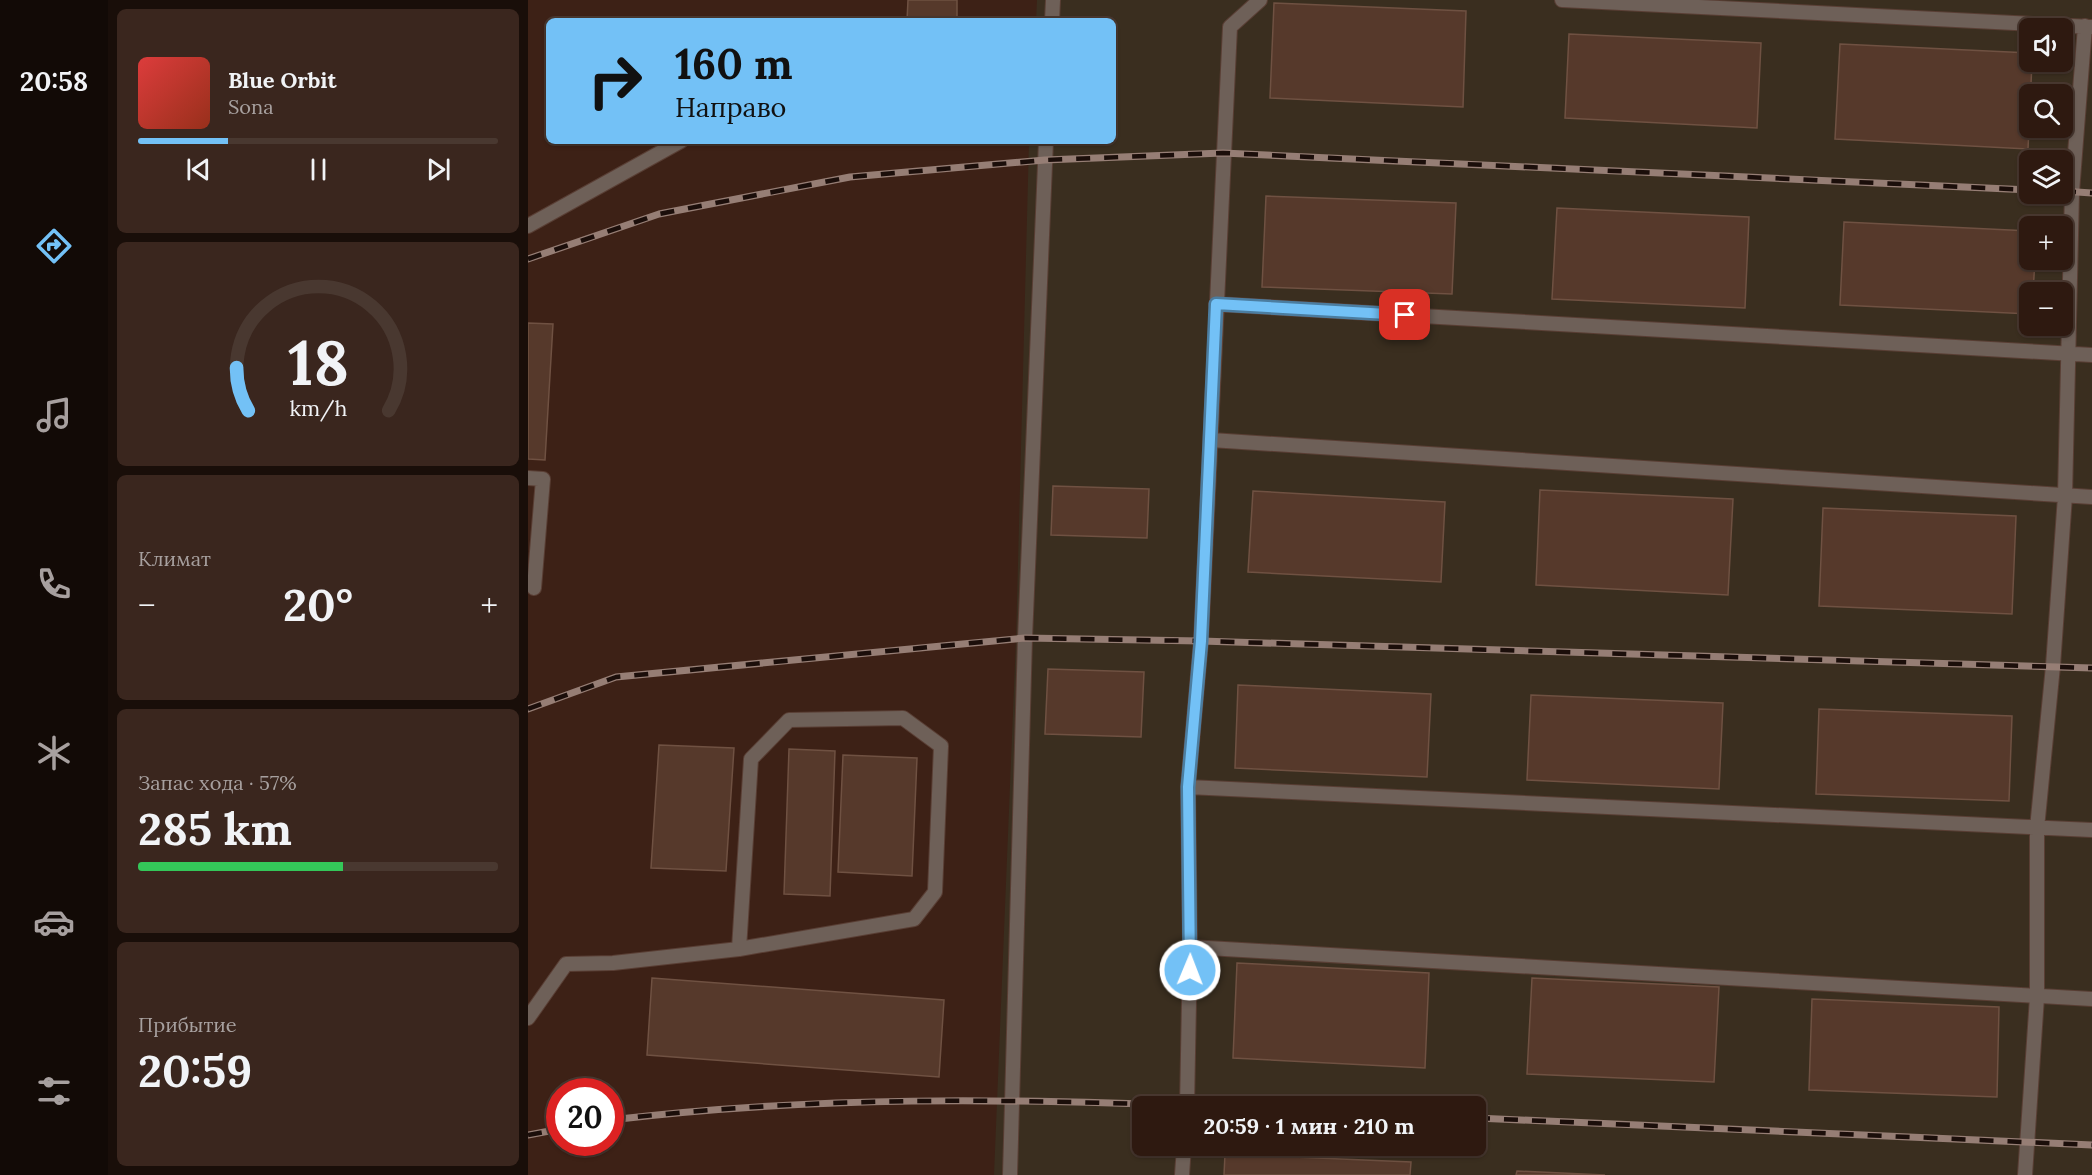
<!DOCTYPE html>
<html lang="ru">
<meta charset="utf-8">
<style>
body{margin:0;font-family:Lora,serif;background:#3a261e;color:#f1f3f6;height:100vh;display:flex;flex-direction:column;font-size:22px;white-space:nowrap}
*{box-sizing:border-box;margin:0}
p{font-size:20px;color:#a7a09f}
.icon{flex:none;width:33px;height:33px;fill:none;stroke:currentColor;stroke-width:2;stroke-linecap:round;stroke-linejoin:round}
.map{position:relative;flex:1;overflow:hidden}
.panel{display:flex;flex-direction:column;gap:9px;padding:9px;background:#190e09;width:420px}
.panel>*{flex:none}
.hud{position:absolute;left:18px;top:18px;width:570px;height:126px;border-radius:9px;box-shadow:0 2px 4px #0004,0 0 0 2px #493830;background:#73c1f6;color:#111;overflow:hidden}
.tools{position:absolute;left:1491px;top:18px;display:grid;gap:12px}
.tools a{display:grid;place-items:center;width:54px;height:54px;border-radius:9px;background:#2e1910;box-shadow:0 2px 4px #0004,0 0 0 2px #493830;font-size:30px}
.speed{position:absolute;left:18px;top:1078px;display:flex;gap:12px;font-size:30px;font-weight:700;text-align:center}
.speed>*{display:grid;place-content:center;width:78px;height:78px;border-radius:50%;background:#2e1910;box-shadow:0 2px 4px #0004,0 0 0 2px #493830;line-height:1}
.speed .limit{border:9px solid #d22;background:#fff;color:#111}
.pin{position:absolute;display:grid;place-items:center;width:51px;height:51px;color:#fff;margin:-26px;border-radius:12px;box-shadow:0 3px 9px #0006}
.me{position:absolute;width:66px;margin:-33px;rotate:1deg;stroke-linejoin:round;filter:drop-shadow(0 0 4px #0008)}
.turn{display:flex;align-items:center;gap:21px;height:126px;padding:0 30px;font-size:27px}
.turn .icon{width:78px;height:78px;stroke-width:2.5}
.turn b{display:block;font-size:42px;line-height:51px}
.big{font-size:45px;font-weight:700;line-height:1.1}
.panel .tile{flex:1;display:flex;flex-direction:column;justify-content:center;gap:9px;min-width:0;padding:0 21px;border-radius:9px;background:#3a261e}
.panel .dial{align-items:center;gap:0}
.dial svg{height:156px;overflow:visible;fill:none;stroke:#493830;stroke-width:7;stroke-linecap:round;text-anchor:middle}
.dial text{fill:#f1f3f6;stroke:none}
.song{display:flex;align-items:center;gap:18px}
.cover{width:72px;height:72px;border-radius:9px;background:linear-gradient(135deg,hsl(0 70% 55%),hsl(10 70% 35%))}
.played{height:6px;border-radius:3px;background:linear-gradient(90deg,#73c1f6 25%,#493830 25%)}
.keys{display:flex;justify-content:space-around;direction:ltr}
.heat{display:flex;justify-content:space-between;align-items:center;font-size:33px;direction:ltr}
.charge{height:9px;border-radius:4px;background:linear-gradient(90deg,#34c759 57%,#493830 0)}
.trip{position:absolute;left:604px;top:1096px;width:354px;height:60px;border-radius:9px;background:#2e1910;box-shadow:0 2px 4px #0004,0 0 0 2px #493830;font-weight:700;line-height:60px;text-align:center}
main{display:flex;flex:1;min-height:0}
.tab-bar{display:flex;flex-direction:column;width:108px;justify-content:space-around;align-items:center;background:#120a06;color:#a7a09f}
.tab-bar .icon{width:42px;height:42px}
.tab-bar .active{color:#73c1f6}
.tab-bar b{font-size:27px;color:#f1f3f6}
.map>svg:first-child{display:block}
.industrial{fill:#3a2e1f;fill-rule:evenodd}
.building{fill:#56392b;stroke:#6f5142;stroke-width:1.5}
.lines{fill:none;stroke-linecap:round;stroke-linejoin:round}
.service-casing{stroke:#593e34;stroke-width:16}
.service{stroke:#6e6058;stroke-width:14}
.rail-casing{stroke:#967e75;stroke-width:7}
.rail{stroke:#1b0e0a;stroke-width:4.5;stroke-dasharray:14;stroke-linecap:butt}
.route-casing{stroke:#4b7da0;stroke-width:15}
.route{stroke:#73c1f6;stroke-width:10}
</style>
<main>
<nav class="tab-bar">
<b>20:58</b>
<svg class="icon active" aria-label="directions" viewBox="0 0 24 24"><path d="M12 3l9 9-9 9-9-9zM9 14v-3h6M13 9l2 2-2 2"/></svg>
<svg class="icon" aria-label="music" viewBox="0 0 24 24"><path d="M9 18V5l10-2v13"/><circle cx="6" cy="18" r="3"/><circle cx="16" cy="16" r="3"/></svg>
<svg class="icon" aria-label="phone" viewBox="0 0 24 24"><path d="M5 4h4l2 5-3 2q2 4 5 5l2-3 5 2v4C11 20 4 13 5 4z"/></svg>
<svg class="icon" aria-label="climate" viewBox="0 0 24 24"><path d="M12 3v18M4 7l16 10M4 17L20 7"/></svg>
<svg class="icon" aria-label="car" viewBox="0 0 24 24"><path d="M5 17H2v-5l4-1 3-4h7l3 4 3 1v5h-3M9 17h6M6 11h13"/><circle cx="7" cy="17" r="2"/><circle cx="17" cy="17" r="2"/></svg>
<svg class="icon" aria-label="filters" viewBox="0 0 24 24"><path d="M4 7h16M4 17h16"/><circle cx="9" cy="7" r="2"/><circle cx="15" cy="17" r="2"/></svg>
</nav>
<section class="panel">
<div class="tile">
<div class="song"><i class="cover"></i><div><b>Blue Orbit</b><p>Sona</p></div></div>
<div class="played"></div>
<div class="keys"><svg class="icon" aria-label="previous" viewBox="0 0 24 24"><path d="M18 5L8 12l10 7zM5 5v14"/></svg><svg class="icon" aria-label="pause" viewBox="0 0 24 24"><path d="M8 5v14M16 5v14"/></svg><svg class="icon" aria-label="next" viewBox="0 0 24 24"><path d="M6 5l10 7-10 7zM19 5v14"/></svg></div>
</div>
<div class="tile dial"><svg viewBox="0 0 100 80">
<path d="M14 69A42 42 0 1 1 86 69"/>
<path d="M14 69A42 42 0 0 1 8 47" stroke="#73c1f6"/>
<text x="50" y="56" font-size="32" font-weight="700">18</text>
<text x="50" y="72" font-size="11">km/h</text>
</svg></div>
<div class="tile"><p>Климат</p>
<div class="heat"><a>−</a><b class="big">20°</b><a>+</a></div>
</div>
<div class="tile"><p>Запас хода · 57%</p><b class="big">285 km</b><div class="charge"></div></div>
<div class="tile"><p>Прибытие</p><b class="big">20:59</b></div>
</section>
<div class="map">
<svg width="1564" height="1175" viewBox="0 0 1564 1175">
<rect width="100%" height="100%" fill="#3d2116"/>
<path class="industrial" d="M509,0H1564V1175H466L488,639L501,141H585V21H508ZM1502,28H1534V62H1502ZM1502,94H1534V128H1502ZM1502,160H1534V194H1502ZM1502,226H1534V260H1502ZM1502,292H1534V326H1502ZM615,1107H948V1146H615Z"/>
<path class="building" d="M380,0H429V21H379Z
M746,3L938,11L935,107L742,98Z
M1041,34L1233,43L1229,128L1037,118Z
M1312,44L1502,53V62H1504L1500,149L1307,139Z
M738,196L928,203L924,294L734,287Z
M1029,208L1221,217L1217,308L1024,299Z
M1316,222L1502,231V260H1507L1505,292H1502V314L1312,305Z
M0,323L25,324L17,460L0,459Z
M525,486L621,489L619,538L523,535Z
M1012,490L1205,499L1200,595L1008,585Z
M725,491L917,502L913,582L720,572Z
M1295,508L1488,516L1484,614L1291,606Z
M520,669L616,672L613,737L517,734Z
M710,685L903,694L899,777L707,768Z
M1003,695L1195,703L1191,789L999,780Z
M1291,709L1484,716L1481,801L1288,794Z
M131,745L206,748L198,871L123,868Z
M261,749L307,751L302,896L256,894Z
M315,755L389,758L384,876L310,872Z
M709,963L901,973L897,1068L705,1058Z
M124,978L416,1000L411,1077L119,1055Z
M1004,978L1191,987L1186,1082L999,1074Z
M1284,999L1471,1007L1469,1097L1281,1090Z
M697,1154L883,1162L882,1175H696Z
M989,1171L1077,1175H988Z"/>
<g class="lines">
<defs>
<path id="service" d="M1034,0L1564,27
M524,21L525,0
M0,226L153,141
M688,304L1564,355
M683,440L1564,497
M0,478L15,479L6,588
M660,787L1564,830
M662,947L1564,999
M0,1018L38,964L85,963L211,949L223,759L261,720L375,718L413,746L407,892L386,919L211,949
M659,1107L662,947L660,787L673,641L702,27L732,0
M482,1175L497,638L518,141
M654,1175L656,1146
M1497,1175L1509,997V828L1525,666L1537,496L1544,192L1557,26"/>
</defs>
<use href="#service" class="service-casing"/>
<use href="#service" class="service"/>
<defs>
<path id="rail" d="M1534,191L1564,193
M0,259L131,214L322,177L517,160L695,153L1502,190
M0,709L88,677L497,638L673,641L1564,668
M948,1118L1564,1145
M82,1120C282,1096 485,1098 686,1107
M0,1135L32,1129"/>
</defs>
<use href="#rail" class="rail-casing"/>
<use href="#rail" class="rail"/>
</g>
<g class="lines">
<defs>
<path id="route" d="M662,970L660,787L673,641L688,304L877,315"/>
</defs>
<use href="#route" class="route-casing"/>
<use href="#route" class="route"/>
</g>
</svg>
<div class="tools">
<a><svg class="icon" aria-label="sound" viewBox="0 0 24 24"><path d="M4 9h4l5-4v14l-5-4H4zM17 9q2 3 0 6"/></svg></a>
<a><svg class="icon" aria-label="search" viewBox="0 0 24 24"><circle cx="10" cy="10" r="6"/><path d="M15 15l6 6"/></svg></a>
<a><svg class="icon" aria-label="layers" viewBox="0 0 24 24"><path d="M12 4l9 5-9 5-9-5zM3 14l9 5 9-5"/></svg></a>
<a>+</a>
<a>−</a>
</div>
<div class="speed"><div class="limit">20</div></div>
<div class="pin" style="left:877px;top:315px;background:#d93025"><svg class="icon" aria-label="arrive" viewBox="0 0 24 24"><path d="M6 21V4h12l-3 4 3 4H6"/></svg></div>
<svg class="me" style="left:662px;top:970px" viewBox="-20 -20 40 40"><circle r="17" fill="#73c1f6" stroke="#fff" stroke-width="3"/><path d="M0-11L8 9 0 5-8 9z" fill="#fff"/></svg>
<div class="trip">20:59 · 1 мин · 210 m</div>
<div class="hud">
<div class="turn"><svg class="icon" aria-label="right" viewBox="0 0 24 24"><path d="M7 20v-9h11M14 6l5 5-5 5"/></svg><div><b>160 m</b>Направо</div></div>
</div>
</div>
</main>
